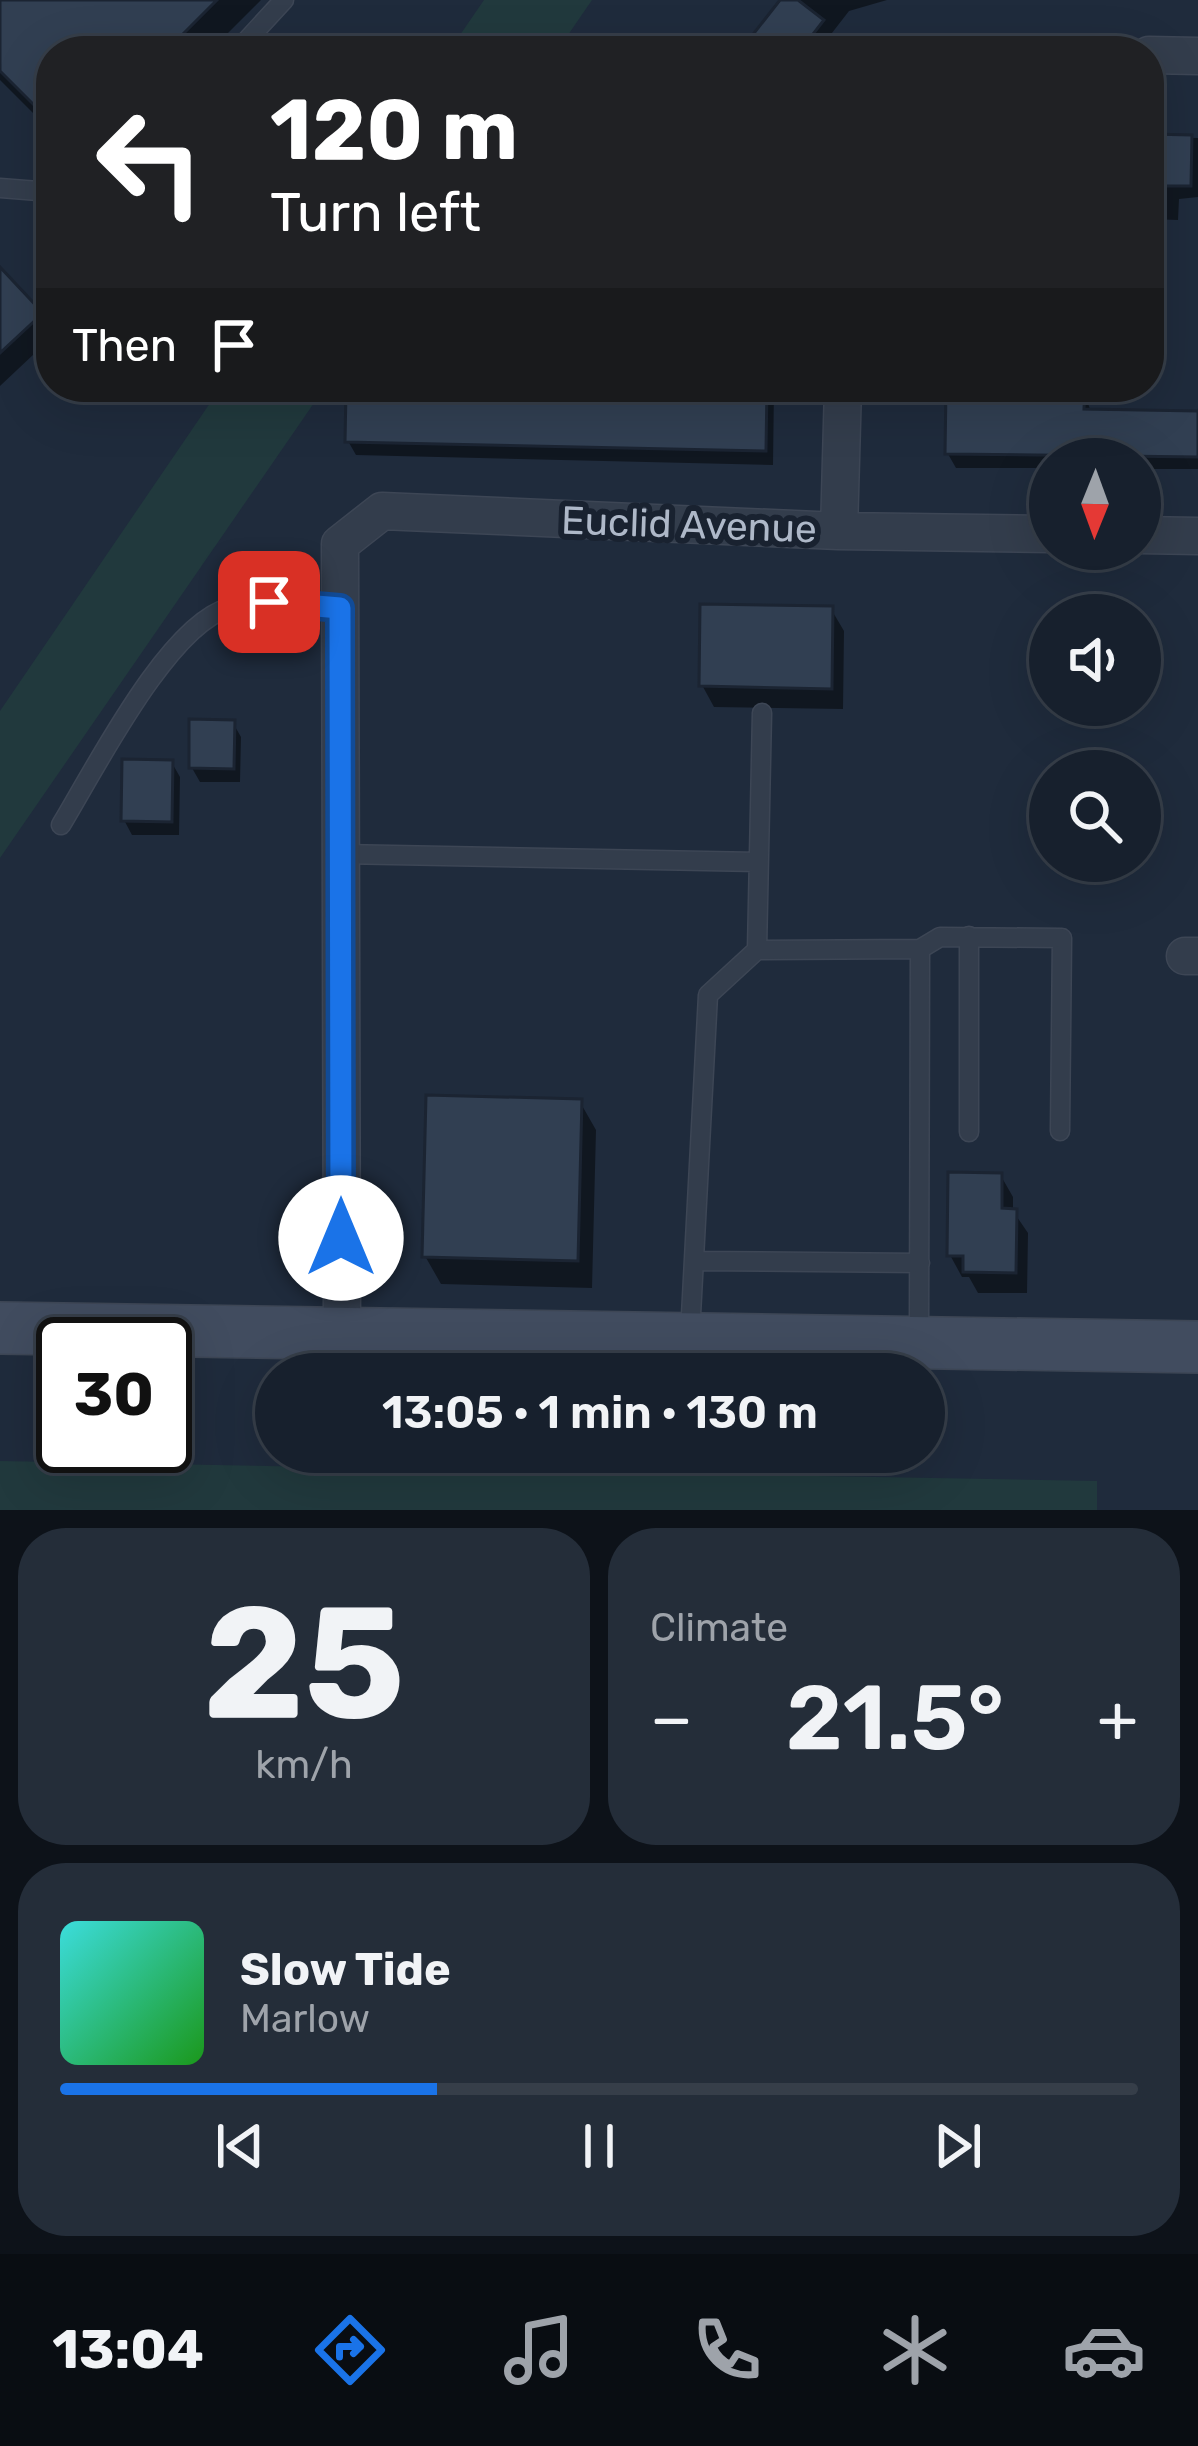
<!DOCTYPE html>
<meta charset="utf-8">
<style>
body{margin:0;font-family:Rubik,sans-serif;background:#242d39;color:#f1f3f6;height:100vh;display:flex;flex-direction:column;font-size:45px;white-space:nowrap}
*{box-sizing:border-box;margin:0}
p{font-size:39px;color:#9ea3aa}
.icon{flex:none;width:66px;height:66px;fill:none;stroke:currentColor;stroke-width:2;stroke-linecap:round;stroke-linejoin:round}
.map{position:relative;height:1510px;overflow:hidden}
.drawer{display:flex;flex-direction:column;gap:18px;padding:18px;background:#0d1219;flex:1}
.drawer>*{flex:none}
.guide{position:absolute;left:36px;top:36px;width:1128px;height:366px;border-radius:48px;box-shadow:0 12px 48px #0002,0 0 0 3px #363e49;background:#202124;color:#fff;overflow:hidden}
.needle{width:78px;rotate:181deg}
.controls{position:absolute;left:1029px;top:438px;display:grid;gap:24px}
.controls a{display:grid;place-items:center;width:132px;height:132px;border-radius:50%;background:#17202d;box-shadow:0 12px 48px #0002,0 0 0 3px #363e49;font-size:60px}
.speed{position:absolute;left:36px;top:1317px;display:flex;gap:24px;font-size:60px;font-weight:700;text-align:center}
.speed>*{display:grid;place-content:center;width:156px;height:156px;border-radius:50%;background:#17202d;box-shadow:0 12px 48px #0002,0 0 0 3px #363e49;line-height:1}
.speed .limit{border:6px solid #111;border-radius:18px;background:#fff;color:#111}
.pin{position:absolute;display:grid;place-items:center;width:102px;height:102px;color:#fff;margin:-51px;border-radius:24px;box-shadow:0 6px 18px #0006}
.me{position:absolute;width:132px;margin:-66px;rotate:0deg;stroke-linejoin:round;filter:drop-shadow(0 0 9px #0008)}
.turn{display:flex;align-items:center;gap:42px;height:252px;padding:0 36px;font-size:54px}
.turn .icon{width:156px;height:156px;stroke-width:2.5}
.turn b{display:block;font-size:84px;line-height:102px}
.then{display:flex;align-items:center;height:114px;padding:0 36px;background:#0003;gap:24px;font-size:45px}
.big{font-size:90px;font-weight:600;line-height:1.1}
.drawer .card{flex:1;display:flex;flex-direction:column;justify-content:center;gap:18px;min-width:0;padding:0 42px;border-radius:48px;background:#242d39}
.drawer .dial{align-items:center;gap:0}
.dial b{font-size:156px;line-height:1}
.song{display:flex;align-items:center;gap:36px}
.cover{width:144px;height:144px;border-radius:18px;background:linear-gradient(135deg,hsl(180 70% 55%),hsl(120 70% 35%))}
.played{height:12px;border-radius:6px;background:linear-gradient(90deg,#1a73e8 35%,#363e49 35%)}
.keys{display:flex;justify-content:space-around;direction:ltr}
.heat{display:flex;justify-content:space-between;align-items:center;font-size:66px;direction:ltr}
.drawer .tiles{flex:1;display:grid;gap:18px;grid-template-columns:1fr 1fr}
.card:last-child{grid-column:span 2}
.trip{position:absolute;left:255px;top:1353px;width:690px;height:120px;border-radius:60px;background:#17202d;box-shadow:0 12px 48px #0002,0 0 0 3px #363e49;font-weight:600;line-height:120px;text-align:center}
.tab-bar{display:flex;height:192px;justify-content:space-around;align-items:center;background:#090d12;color:#9ea3aa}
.tab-bar .icon{width:84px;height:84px}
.tab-bar .current{color:#1a73e8}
.tab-bar b{font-size:54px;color:#f1f3f6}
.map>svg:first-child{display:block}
.green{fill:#21393d}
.shadow{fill:#0007}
.building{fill:#313f52;stroke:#1b2432;stroke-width:3}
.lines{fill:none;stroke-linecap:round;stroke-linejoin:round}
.lane-casing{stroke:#3d4655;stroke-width:21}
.street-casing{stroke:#3d4655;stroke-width:39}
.secondary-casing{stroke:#3d4655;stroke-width:54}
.lane{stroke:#333d4c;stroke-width:18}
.street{stroke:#333d4c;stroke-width:36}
.secondary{stroke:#414c5f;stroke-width:51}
.route-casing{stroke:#114b97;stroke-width:30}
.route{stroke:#1a73e8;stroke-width:21}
.labels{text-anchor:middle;stroke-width:12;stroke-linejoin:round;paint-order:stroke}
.street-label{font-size:39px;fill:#aeb8c8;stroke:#192230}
</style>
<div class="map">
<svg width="1198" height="1510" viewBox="0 0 1198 1510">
<rect width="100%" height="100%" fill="#1f2b3c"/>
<path class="green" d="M484,0H592L557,51H449Z
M221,387H325L0,858V711Z
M0,1461L1097,1481V1510H0Z"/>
<path class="shadow" d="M0,0H261L210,51H51V131L0,80Z
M784,0H887L849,11L818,51H751Z
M1149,137L1198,138V197L1179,199L1178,220L1149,219Z
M0,272L41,315L51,333V338L0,386Z
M716,387H774L773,465L356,455L348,441L716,400Z
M949,387L1083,389L1091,412L1197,414L1198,408V469H1140V459H1050V468H956L948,454Z
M831,609L844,631L843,709L714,707L702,685Z
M233,723L241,737L240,782H200L192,768Z
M172,763L180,777L179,835H132L124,820Z
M580,1102L596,1130L592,1288L441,1284L425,1256Z
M1001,1176L1013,1197V1211L1028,1233L1027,1293H978L969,1277H962L950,1255Z"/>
<path class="building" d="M0,0H217L166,51H51V122L0,71Z
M780,0H798L824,20L800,51H740Z
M1149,134L1192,135L1191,186H1149Z
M0,267L43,313L0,353Z
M713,387H767L766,451L345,442L346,390L713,397Z
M946,387H1085L1084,409L1198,411V457L945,454Z
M700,604L833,606L832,689L699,686Z
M189,719L235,720L234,769L189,768Z
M122,759L173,760L172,822L121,821Z
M426,1095L582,1099L578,1261L422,1257Z
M948,1172L1002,1173V1208L1017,1209L1016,1273L963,1272V1256H947Z"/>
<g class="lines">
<defs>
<path id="lane" d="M237,51L284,0
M0,188L51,192
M61,825C94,771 168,624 229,608C265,598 304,605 340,607
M340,854L758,862
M969,936V1132
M920,949L940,937L1062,938L1060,1131
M757,950L762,713
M694,1261L920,1263
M690,1334L708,995L757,950L920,949L919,1336"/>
<path id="street" d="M1149,55L1198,56
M839,531L843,387
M1140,535L1198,536
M1185,956H1198
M342,1333L340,544L382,511L839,531L1050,534"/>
<path id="secondary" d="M0,1328L1198,1347"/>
</defs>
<use href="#lane" class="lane-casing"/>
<use href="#street" class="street-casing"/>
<use href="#secondary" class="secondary-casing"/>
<use href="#lane" class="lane"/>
<use href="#street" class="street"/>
<use href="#secondary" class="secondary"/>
</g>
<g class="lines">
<defs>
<path id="route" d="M269,602L340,608L341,1238"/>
</defs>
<use href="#route" class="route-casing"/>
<use href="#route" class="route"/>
</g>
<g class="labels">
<g class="street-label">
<text transform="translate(689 524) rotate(2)" y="14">Euclid Avenue</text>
</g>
</g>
</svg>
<div class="controls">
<a><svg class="needle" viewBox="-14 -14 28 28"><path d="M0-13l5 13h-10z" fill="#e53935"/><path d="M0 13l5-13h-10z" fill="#9ea3aa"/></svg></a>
<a><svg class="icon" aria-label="sound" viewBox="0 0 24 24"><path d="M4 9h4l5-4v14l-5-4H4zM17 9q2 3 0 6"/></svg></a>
<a><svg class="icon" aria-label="search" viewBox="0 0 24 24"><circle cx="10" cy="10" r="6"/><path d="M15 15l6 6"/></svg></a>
</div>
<div class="speed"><div class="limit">30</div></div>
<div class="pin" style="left:269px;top:602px;background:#d93025"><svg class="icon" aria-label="arrive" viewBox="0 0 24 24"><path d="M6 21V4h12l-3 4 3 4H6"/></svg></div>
<svg class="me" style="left:341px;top:1238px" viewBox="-20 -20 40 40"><circle r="19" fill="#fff"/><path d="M0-13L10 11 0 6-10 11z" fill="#1a73e8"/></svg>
<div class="trip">13:05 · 1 min · 130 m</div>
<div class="guide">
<div class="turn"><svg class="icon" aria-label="left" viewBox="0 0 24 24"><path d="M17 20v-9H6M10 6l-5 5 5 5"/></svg><div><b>120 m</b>Turn left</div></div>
<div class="then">Then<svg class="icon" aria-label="arrive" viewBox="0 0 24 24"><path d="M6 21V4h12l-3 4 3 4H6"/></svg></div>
</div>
</div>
<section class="drawer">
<div class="tiles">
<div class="card dial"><b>25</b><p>km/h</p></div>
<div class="card"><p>Climate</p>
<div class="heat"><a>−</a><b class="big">21.5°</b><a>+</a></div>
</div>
<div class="card">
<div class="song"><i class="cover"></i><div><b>Slow Tide</b><p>Marlow</p></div></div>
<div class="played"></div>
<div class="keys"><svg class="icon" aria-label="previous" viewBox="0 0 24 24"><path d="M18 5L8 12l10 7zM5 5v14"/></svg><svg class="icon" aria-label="pause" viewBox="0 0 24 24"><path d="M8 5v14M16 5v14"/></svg><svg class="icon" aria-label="next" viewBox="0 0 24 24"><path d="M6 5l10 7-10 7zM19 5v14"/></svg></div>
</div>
</div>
</section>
<nav class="tab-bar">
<b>13:04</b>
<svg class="icon current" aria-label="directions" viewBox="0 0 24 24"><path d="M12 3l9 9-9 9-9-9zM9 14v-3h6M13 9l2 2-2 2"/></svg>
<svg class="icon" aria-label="music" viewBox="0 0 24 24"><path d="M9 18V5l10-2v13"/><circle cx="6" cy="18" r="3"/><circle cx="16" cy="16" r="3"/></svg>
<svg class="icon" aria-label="phone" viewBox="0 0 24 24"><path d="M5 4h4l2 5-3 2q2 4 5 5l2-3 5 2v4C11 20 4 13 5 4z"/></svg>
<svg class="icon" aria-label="climate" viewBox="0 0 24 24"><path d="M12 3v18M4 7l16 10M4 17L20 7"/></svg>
<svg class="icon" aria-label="car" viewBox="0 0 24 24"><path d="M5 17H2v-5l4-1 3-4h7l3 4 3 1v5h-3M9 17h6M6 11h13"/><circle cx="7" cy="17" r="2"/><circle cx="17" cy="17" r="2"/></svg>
</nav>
